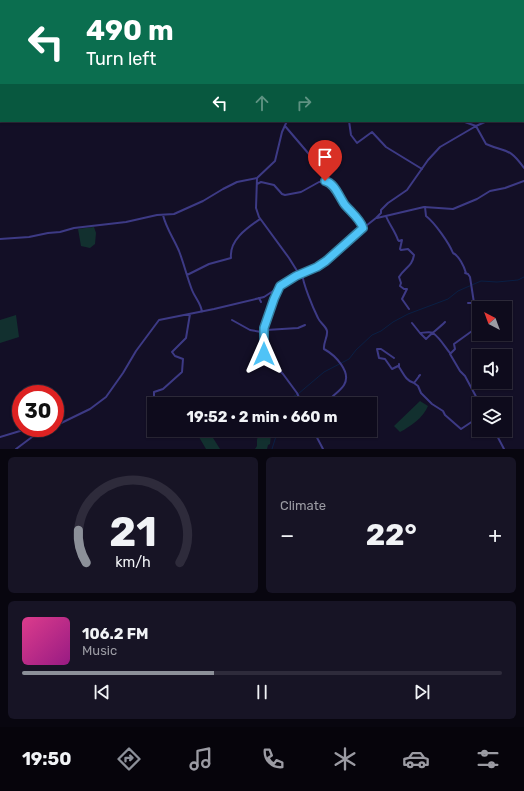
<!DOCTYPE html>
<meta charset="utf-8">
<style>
body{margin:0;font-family:Rubik,sans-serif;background:#171425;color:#f1f3f6;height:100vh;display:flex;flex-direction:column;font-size:15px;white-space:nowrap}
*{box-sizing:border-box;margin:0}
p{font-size:13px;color:#9b9ba3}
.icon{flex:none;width:22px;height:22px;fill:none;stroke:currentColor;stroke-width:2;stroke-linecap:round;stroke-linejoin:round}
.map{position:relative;height:449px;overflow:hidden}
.panel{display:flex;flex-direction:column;gap:8px;padding:8px;background:#08060f;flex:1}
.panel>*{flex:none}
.top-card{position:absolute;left:0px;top:0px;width:524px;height:122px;box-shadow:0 1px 3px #0004,0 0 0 1px #2e2b3b;background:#0b6e4f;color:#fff;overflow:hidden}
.needle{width:26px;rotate:319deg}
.tools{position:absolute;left:472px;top:301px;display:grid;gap:8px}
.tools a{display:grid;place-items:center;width:40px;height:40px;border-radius:0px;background:#0e0b1c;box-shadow:0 1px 3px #0004,0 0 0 1px #2e2b3b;font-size:20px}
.speed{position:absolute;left:12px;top:385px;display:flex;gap:8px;font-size:20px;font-weight:700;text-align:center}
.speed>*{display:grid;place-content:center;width:52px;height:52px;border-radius:50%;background:#0e0b1c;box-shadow:0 1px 3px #0004,0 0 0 1px #2e2b3b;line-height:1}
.speed .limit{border:6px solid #d22;background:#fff;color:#111}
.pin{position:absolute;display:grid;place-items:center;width:34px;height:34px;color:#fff;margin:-41px -17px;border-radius:50% 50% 50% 0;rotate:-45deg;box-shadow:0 0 4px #0007}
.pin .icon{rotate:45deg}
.me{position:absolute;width:44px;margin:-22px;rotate:0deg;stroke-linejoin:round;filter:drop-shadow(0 0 3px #0008)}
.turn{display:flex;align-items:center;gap:14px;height:84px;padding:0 20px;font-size:18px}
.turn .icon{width:52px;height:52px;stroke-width:2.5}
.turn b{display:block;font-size:28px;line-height:34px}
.lanes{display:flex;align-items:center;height:38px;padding:0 20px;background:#0003;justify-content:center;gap:20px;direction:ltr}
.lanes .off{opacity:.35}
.big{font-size:30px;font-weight:700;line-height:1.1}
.panel .widget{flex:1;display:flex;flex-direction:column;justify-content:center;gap:6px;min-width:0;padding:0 14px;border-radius:6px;background:#171425}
.panel .dial{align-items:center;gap:0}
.dial svg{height:104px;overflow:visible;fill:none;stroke:#2e2b3b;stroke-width:7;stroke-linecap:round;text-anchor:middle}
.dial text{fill:#f1f3f6;stroke:none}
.song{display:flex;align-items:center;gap:12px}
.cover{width:48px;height:48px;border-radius:6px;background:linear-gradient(135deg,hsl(330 70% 55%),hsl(310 70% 35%))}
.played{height:4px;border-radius:2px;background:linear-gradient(90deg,#8c9099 40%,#2e2b3b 40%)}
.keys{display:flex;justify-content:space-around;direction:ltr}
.heat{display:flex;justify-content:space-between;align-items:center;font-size:22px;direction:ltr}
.panel .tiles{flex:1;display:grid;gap:8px;grid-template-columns:1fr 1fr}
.widget:last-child{grid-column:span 2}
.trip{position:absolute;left:147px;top:397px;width:230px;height:40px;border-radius:0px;background:#0e0b1c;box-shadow:0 1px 3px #0004,0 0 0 1px #2e2b3b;font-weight:700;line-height:40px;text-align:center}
.menu{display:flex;height:64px;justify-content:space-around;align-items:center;background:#06040b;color:#9b9ba3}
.menu .icon{width:28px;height:28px}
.menu .active{color:#8c9099}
.menu b{font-size:18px;color:#f1f3f6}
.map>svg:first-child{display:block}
.green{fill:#12302f}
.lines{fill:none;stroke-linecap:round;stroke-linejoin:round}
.stream{stroke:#0a1f44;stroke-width:1}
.minor{stroke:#3d3a85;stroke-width:2}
.route-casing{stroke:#337fa1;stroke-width:10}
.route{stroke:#4fc3f7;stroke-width:7}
</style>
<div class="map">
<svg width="524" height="449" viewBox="0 0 524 449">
<rect width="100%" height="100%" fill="#130f26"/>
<path class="green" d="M94,227L96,233L95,244L90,248L81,246L78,229Z
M16,315L19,337L0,343V320Z
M420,401L428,406C423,418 411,426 400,432L394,426Z
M184,430H208L220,449H206L196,432L187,435Z
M259,430H269L268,434L271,435L270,444L268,445L267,449H255L257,446V440Z"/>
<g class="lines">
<path class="stream" d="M279,404L298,394L324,372L349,359L356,350L372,335L381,331L393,322L408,314L448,299L458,291L481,281L497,282L518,280L524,277
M272,449L278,430"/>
<path class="minor" d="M122,0V1
M289,0V1
M3,1V0
M80,1L81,0
M319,1L320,0
M0,4L1,3
M0,24H1
M523,105L524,104
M287,121L282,132L275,161L257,178L256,208L259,217L289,258L299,274
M349,121L351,135L357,143L372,132L386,147L422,169
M462,121L476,126L486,144C507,153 509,147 524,168
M285,126L314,160L325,181
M257,184L261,182L274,185L282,194L285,195L301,192L319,182L325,181L328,182L340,195L344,202L363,228
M425,207L426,216C435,223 449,243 453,253C459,256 464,266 466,273H465L468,274L470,277L474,303H468
M163,215C166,228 174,239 179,251C184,264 187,277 192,290C195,298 201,303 202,312
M386,216C389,224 395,231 398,240L399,241L402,240L400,249L401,250L408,249L414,255C412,267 405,267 399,277L401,283L400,286L404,289H407L402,299L409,309
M377,218L424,207L453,209L477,199L490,191L505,188L524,181
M0,239L29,237L48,233L60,232L74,228L126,222L157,215L174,214L203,201L223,189L237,182L257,178
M302,273C303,284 313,308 318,318C320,323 326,326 327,331C328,337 323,343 324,349C335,355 352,372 344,385C341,390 336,393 332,397H322L318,404
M187,275L209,264L231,258C229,240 247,228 260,219
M280,287L274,299L264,328L263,354L283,374L297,393L302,404
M259,298L261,302
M474,303L476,304L479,312
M479,313L478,318L475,321L474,328L472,331L454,344L455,349L450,354L460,371L465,376L480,404
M232,320L250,330L261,332L266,330L298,328L305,325
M445,322C439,328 432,333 426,339L420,333C423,333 429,331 433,333C440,338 445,347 450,353
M412,323L420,333
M394,358L381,349H377L379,358L385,359L392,369L398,366L399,367
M399,364V367C403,373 406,381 414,383
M419,376L420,375L414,383L418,386L421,393L432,404L443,411L445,415L461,429L479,417
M154,397V392L163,389L182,372L183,359L175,356L172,352L186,338L190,314
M55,426L90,409L106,397L123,373L136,351L159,320L214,309L264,297L296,276L319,266L336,254L357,233L376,218L381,213V210L388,203L407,190L428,160L440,147L476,126L487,121
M313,430L323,449
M494,430L504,449
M0,437L20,431L44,428
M16,449L36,434L47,428"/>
</g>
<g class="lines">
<defs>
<path id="route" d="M264,354V328L274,299L280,286L296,276L317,267L326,261L363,228C360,219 351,212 345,205C339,197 335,183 325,181"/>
</defs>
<use href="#route" class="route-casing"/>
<use href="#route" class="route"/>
</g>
</svg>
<div class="tools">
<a><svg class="needle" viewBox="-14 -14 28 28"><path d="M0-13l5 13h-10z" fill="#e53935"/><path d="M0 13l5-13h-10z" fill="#9b9ba3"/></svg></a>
<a><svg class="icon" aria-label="sound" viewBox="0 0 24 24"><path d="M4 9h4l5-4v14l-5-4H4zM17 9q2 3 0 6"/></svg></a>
<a><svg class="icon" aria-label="layers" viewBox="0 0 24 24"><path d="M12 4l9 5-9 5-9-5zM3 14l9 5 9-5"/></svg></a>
</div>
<div class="speed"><div class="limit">30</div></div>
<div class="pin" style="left:325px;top:181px;background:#d93025"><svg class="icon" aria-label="arrive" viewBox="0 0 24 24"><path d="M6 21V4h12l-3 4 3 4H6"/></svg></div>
<svg class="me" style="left:264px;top:354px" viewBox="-20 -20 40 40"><path d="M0-17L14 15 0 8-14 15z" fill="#4fc3f7" stroke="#fff" stroke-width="4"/></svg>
<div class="trip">19:52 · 2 min · 660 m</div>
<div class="top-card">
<div class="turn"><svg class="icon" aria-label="left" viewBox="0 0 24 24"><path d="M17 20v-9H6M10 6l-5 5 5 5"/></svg><div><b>490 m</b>Turn left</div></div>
<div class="lanes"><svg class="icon" aria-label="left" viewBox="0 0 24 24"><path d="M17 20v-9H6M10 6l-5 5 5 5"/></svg><svg class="icon off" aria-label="ahead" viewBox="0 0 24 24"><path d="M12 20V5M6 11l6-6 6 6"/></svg><svg class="icon off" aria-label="right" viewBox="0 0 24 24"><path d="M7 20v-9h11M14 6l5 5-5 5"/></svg></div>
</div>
</div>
<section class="panel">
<div class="tiles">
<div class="widget dial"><svg viewBox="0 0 100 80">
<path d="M14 69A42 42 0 1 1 86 69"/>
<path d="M14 69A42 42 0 0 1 8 44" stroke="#8c9099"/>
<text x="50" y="56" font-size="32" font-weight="700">21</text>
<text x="50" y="72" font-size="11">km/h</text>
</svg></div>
<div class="widget"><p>Climate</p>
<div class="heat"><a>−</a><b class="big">22°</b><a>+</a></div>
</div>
<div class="widget">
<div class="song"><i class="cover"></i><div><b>106.2 FM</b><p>Music</p></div></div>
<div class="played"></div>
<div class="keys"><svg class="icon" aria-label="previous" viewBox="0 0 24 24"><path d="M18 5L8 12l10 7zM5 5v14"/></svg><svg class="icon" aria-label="pause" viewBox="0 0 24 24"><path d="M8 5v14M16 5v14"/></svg><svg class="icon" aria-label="next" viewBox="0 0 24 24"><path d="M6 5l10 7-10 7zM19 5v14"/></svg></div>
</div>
</div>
</section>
<nav class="menu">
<b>19:50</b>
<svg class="icon active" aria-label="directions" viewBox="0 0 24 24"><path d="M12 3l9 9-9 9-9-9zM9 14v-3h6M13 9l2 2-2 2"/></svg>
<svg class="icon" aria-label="music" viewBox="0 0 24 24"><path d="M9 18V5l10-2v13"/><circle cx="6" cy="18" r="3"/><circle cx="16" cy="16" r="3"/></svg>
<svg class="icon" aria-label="phone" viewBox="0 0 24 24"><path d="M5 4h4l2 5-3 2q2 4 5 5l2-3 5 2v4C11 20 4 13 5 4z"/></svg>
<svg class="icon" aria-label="climate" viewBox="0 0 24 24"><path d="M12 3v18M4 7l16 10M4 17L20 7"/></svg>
<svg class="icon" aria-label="car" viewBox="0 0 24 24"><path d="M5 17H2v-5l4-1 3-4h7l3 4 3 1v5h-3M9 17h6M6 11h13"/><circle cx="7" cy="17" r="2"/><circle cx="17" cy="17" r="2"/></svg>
<svg class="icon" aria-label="filters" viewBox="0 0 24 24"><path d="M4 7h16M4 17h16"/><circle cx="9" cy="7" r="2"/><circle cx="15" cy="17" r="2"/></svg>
</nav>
